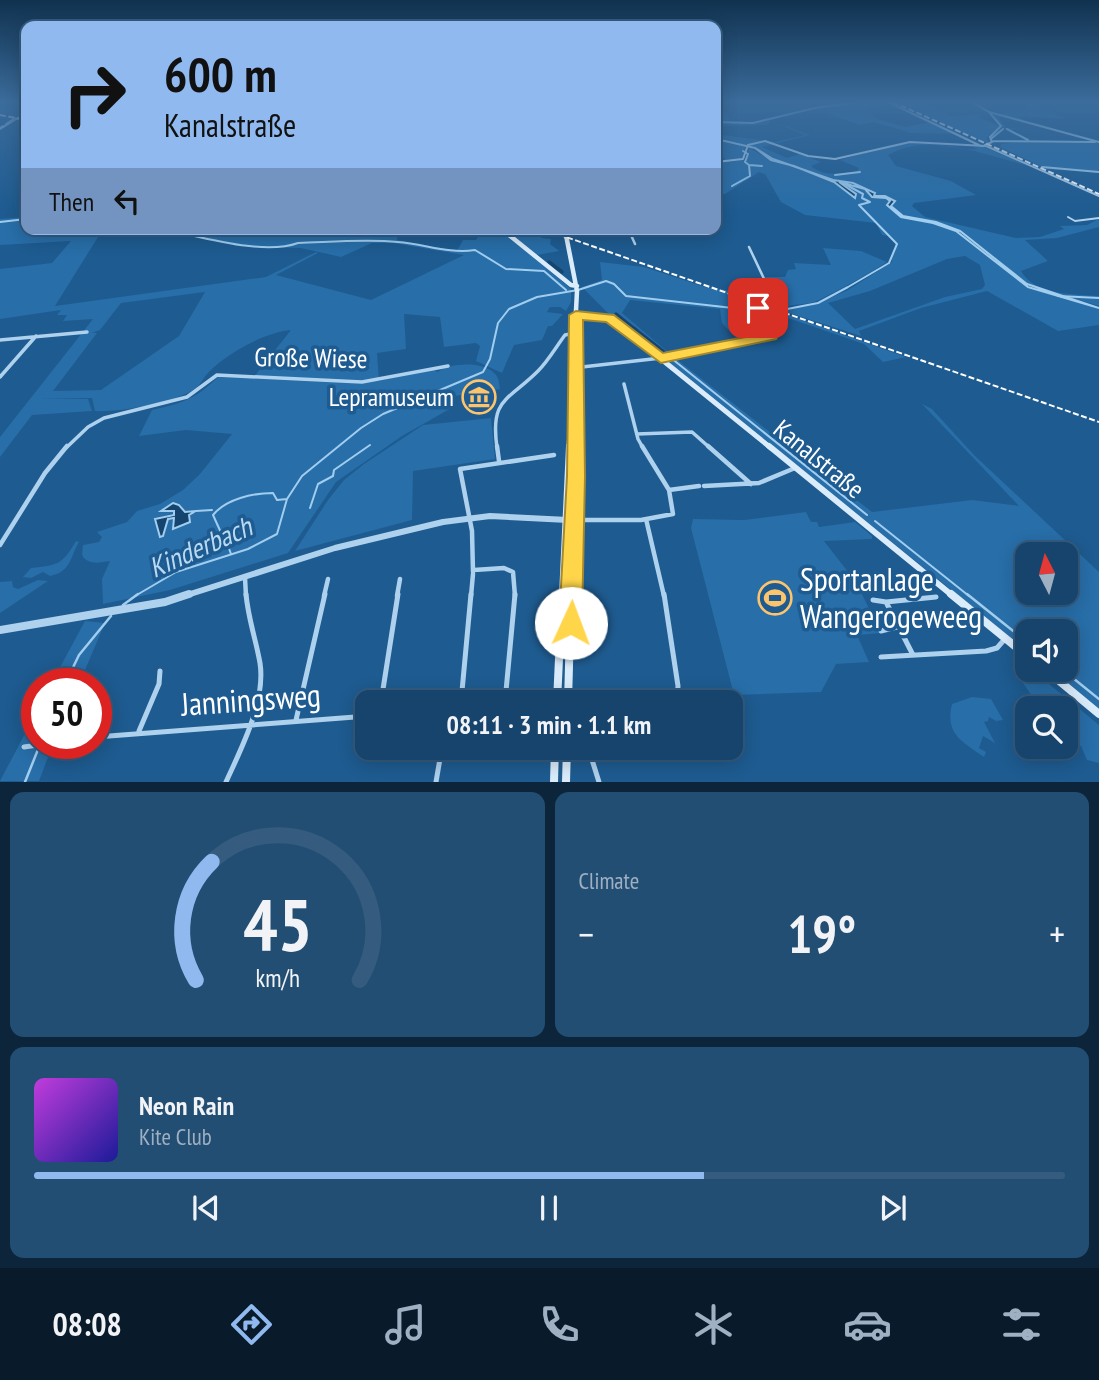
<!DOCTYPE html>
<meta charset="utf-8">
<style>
body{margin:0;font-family:"PT Sans Narrow",sans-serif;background:#234e74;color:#f1f3f6;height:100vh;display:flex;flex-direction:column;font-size:26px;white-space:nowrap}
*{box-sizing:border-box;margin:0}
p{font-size:23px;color:#9eb0c2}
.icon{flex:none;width:38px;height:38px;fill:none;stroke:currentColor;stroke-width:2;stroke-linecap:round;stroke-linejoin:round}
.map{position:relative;height:782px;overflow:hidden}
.drawer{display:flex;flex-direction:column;gap:10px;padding:10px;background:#0c253b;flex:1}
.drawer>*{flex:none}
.top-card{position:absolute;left:21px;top:21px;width:700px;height:214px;border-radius:14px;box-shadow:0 4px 18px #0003,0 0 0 2px #355c7f;background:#90b9f0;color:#111;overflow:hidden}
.needle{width:46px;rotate:354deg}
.fabs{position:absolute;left:1015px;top:542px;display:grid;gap:14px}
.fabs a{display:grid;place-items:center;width:63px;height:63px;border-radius:14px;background:#16446c;box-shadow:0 4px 18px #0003,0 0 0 2px #355c7f;font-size:35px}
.speed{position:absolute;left:21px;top:668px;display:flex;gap:14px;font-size:35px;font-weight:700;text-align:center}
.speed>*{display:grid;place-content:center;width:91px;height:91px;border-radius:50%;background:#16446c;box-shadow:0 4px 18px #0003,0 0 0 2px #355c7f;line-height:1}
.speed .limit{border:10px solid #d22;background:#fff;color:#111}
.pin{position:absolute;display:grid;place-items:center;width:60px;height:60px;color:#fff;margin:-30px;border-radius:14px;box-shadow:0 4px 10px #0006}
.me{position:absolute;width:77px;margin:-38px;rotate:2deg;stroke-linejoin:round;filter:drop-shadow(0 0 5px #0008)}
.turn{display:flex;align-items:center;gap:24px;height:147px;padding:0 28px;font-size:32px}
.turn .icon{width:91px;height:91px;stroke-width:2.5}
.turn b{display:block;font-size:49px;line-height:60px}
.then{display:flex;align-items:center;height:66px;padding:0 28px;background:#0003;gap:14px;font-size:26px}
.big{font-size:52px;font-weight:700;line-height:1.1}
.drawer .widget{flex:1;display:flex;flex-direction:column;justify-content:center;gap:10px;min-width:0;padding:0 24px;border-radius:14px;background:#234e74}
.drawer .dial{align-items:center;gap:0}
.dial svg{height:182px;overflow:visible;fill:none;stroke:#355c7f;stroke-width:7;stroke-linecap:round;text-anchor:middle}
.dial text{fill:#f1f3f6;stroke:none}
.song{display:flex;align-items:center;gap:21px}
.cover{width:84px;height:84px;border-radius:10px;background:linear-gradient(135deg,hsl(290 70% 55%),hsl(240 70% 35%))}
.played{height:7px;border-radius:4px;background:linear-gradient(90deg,#90b9f0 65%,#355c7f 65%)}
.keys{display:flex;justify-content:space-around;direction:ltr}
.heat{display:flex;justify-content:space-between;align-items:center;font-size:38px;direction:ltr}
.drawer .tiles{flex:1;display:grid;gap:10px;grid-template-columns:1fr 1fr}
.widget:last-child{grid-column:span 2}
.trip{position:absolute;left:355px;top:690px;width:388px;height:70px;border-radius:14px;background:#16446c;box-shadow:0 4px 18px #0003,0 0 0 2px #355c7f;font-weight:700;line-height:70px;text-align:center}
.menu{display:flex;height:112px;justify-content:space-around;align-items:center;background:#091b2b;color:#9eb0c2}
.menu .icon{width:49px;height:49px}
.menu .selected{color:#90b9f0}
.menu b{font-size:32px;color:#f1f3f6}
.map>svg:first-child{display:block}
.green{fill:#286ea8;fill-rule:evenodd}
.water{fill:#15446e;stroke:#a1cdef;stroke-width:2}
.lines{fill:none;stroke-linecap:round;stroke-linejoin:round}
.stream-far1{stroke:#a1cdef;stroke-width:2}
.stream{stroke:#a1cdef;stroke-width:2.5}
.canal-far1{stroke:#15446e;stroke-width:3.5}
.canal{stroke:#15446e;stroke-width:4.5}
.minor-far4{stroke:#aed1ed;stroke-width:2}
.minor-far3{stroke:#aed1ed;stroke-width:2.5}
.minor-far2{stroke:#aed1ed;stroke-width:3.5}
.minor-far1{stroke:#aed1ed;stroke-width:4.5}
.minor{stroke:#aed1ed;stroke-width:5}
.tertiary-far1{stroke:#aed1ed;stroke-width:6}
.tertiary{stroke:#aed1ed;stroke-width:8}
.secondary-far4{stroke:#daebfa;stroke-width:3.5}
.secondary-far3{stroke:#daebfa;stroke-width:4.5}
.secondary-far2{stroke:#daebfa;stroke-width:5}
.secondary-far1{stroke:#daebfa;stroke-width:6}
.secondary{stroke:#daebfa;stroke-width:8}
.rail{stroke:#fff;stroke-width:2;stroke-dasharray:6 2.5;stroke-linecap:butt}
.route{fill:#ffd54a;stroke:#a68a30;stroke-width:2}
.labels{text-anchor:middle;stroke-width:7;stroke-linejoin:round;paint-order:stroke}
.street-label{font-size:26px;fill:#fff;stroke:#1e5b90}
.poi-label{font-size:26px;fill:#fff;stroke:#1e5b90;text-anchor:end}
.water-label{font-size:28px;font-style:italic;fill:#badaf4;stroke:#1e5b90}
.near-poi-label{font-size:32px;fill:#fff;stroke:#1e5b90;text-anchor:start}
.near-street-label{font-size:32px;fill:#fff;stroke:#1e5b90}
</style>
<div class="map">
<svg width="1099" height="782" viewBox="0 0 1099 782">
<rect width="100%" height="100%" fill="#1e5b90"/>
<path class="green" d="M855,102H886L890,104L868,108L877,119L905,127L931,122L959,134L911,133L874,122L860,125L813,109L771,120L768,125L716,126V107L727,114L731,122L751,123L815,107Z
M898,102H922L952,116L988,113L977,117L1000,126L986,138L989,141L986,143Z
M1024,104H1039L1066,119L1014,116L1025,120L997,115L1001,118L999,119L1006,128L1038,130L1010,129L1027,141L1003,128L992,114L1029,108Z
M774,122L810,135L762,147L787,158L800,154L821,162L811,166C822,176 840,175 857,171L859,168L840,160C863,154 890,142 914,143C932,143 963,151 978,149L973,147L981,146L1029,166C985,155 930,131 888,155L896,166L951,181L976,195L914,203L912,206L925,217L1016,238L1040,237L1064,229L1060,226L1087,225L1099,219V227L1057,238L1025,240L1048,261L1021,271C1036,296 1073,294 1099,296V306L1030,285L960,231L936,222L903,216L891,206L895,200L874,196L869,189L848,183L866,190L869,195L888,198L890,201L887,205L900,217L934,223L956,231L1028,287L1099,308V325L1058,331L987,291L921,308L859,331L861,336L761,304L768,283L765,277H785L788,270L796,269L794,263L831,265L823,248L861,251L887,262C865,276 843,288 819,300C808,306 793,302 783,309L818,303L848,290L892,262V254L898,245L888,236L882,235L876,223L805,215L781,202L765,174L759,172L725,194H716V163L726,162L720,150L716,147V140L745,147L743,158L727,162L746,160L749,148L771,160L781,162L754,147L716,139V134L775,142L805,135ZM965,256L980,265L985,285L982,289L945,297L855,329L828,303L870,291L947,259Z
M1017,142L1099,143V173L1047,169L1000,147L1001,144Z
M26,217V229H103L55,306L266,277L316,252L318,253L276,275L371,300L464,255L393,243H372L341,257L301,248L256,247L151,229H397V240L457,251L463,240H476L480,233L509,236L571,289V302L566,311L560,307H550L547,312L563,314L552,326H548L542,340L514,345L502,373L476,361L480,346L476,343L444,347L440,317L404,314L406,349L377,353L379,381L432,369L438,372C449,363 482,361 494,373C499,377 499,383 500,389L455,396L452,400L455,406L402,436L336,482L288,553L170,590L103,604L102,579L110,561C100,563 87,565 82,555L83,545L99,542L102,537L97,532L127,522L137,511L160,504L183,490L200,474L232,434L186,430L139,436L152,410C183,403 196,399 219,376L253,378L291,330C266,332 227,353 210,371C204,376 202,383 196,388C178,402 117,413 95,411L92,398L41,399H88L92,411L32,415L0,457V437L93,319L63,321L67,315H57L61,310L0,319V269L52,263L71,241L0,245V219ZM205,292L179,336L101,390L53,391L97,333H92L100,330L121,303ZM173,503L179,505L185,512H195L189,515L190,522L173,529L175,518L168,519L160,538L156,518L175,513L173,511L162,510Z
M505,229H530L542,238L551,239L550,244L559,251L537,255Z
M600,262L644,267L705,287L759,295L757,304L906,357L883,362L864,344L791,319L762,313L781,336L675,358L872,512L972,500L1019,506L922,404L932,409L974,455L1099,572V709L1051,670H1066V632H1027V651L607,312L582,287L602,280ZM630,300L720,309L722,323L738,340L669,353L622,313ZM1027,555H1066V593H1027Z
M491,418L495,459L413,471L412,520L295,551L328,500L344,480L364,464L423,425Z
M806,512L811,522H817L819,527L855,522L872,536V539L824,541L856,582L881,633L857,635L869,662L836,664L821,692L734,695L691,528L693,519L744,520Z
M76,541L79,542C70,557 71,572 50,576L43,572L31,578L23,577L31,568C58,565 62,565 76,541Z
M38,580L48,581L0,613V582L12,581L13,587L18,589Z
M85,621L105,623L79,684H51Z
M1043,679L1099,725V763L1087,760L1081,746L1072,745L1066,736V709H1041L1021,680Z
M972,697L991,699L1003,720L996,721L989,717L988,721L984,722L995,743L983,736L979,748L986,752L984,757C961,741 945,734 952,704Z
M37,711V744H53L39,781H0Z"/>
<path class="water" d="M716,139L755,148L773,159L833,180L853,183L875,193L874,196H885L895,201L891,206L903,216L936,222L960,231L1027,284L1099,308L1028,287L956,231L933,223L901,217L887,205L890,201L886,198L872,197L865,189L839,182L856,194L855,198L834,182L794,166L771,160L755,148Z
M173,503L179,505L185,512L196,511L189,515L190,522L173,529L174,518L168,519L163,536L160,537L155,519L174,515V511H161Z"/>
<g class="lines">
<path class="stream-far1" d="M716,122L753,123L815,108L857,102
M6,124L15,118
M0,128L3,126
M1007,129L1028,140
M992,138L1003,129
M749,165L762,166
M1042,167L1099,172
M835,175L860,172
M732,186L750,176L749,165L745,162L748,154L743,151
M0,222L26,219
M162,229C200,236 262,256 298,243C331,242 365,239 398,242C425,244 448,254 475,250L506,269L544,271L566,290
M1058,296L1099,298
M782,310L818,303L848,287L889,263L897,244L859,205L870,202L862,198L863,194L843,183
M671,358L867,515
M310,508L318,484L333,476L334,470L370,445
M196,511L212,510
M875,521L969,596
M223,537L213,515C226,499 253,493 273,493L277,500L287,499
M227,543L231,554
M135,596L176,572L248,549L277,534L287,499L302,476L361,428L383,414L483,372L490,359L498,323L509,309L537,297L578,290L606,281L614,284L626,296L777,313"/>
<path class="stream" d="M967,594L1027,642
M123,605L138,594
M1063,670L1099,699
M65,684L79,655L111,616
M25,782L39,747"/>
<path class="canal-far1" d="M549,262L562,272
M616,314L636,330"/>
<path class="canal" d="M634,329L667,355"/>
<path class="minor-far4" d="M888,102L981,146
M972,102L989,112L1001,126L990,137L992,142L985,145
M989,112L1099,142
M0,129L26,113
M992,141L1095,142
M716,162L743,159L748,145L765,141L808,156L835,159L910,142L986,146L1099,196
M1068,217L1075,221L1099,218
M449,229L509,235
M629,229L632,237"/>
<path class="minor-far3" d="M631,235L635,244
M749,247L766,283L757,312L773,330"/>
<path class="minor-far2" d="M0,340L87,332
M582,367L661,358L771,336L774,331L772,329
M0,377L36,336
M624,384L638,439L643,448
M637,434L692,432L710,448
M66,448L88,427L104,418L187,397L217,375L362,382L448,366
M497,448C490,398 507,402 538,371C548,361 556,347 565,335L575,333"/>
<path class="minor-far1" d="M497,446L499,461
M708,446L751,484
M704,486L759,483L795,468
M669,490L699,486
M646,519L664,596
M574,520H641L673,514L669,490L642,446
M0,545L45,473L67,446
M474,570L504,568L513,572L515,596
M473,572L472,531L460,469L554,455
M245,578L246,596
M324,596L328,579
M397,596L400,579
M471,596L473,574"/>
<path class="minor" d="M664,594L678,686L677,699L674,702
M873,600L886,602
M881,631L901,626L966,622
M913,655L886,602L936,597
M881,657L986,651L997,648L1004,640
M381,702L398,594
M461,702L471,594
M505,702L515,594
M296,720L325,594
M139,731L159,684L160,671
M96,737L368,716
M24,747L45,744
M588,747L599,782
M226,782C241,749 266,701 260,663C256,640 248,618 246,594
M436,782L442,747"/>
<path class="tertiary-far1" d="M184,596L335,548L443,522L490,516L568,520"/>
<path class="tertiary" d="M0,630L165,602L189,594"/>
<path class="secondary-far4" d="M502,229L512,237
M565,229L566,237"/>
<path class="secondary-far3" d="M509,235L571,285L577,286
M566,235L577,291L575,330
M576,315L603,316L626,330"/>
<path class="secondary-far2" d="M624,329L771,448
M575,345L578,352L575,448
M569,448L575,329"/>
<path class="secondary-far1" d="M769,446L953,596
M562,596L569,446
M571,596L575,446"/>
<path class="secondary" d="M951,594L1027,656
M1046,670L1099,714
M557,702L562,594
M568,702L571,594
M554,782L555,747
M566,782L567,747"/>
<path class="rail" d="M893,102L1099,194
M0,115L26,120
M543,229L1099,422"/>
</g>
<linearGradient id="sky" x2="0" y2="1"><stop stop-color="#10324f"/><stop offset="0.48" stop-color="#3b6c9c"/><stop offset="1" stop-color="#3b6c9c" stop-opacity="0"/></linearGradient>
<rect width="1099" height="212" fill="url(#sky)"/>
<path class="route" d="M758,304L763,306L764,312L781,331L776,339L661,363L606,322L583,320L585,476L582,623L579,630L571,634L563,630L559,623L567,476L569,315L576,311L614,315L663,353L766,333L751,312L754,306Z"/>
<defs>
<symbol id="museum-ring" viewBox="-11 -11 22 22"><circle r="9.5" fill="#1e5b90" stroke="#fcc46d" stroke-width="1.5"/><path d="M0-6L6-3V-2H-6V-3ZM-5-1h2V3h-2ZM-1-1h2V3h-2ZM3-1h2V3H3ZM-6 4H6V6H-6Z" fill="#fcc46d"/></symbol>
<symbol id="stadium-ring" viewBox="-11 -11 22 22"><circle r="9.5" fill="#1e5b90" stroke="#fcc46d" stroke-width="1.5"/><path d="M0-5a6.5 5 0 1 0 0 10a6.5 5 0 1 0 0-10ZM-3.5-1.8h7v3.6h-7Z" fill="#fcc46d"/></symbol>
</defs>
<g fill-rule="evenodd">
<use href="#museum-ring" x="460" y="378" width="38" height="38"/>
<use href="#stadium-ring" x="756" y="579" width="38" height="38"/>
</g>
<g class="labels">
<g class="street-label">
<text transform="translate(311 358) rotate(1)" y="9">Große Wiese</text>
<text transform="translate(819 459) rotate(39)" y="9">Kanalstraße</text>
</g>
<g class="poi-label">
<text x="454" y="406">Lepramuseum</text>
</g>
<g class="water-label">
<text transform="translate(200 547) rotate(-24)" y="10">Kinderbach</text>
</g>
<g class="near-poi-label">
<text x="800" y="591">Sportanlage<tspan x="800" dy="37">Wangerogeweeg</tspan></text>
</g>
<g class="near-street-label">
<text transform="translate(251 700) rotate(-4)" y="11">Janningsweg</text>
</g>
</g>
</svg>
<div class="fabs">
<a><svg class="needle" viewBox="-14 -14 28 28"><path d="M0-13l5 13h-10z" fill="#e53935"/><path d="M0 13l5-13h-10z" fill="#9eb0c2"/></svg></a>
<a><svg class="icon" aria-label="sound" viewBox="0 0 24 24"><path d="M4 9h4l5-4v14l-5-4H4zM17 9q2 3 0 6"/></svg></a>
<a><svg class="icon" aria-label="search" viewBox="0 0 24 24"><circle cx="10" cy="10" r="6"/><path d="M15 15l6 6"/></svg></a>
</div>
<div class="speed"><div class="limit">50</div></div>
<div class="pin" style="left:758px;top:308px;background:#d93025"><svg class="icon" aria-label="arrive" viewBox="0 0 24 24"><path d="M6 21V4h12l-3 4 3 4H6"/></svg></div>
<svg class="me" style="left:571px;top:623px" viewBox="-20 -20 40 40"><circle r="19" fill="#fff"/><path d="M0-13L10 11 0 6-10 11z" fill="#ffd54a"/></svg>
<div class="trip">08:11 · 3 min · 1.1 km</div>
<div class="top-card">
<div class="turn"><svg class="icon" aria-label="right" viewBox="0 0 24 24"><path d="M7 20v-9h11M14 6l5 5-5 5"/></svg><div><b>600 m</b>Kanalstraße</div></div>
<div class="then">Then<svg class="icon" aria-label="left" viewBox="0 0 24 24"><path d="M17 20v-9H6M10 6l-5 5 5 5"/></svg></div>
</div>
</div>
<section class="drawer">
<div class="tiles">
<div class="widget dial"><svg viewBox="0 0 100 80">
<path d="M14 69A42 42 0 1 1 86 69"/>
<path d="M14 69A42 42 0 0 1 21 17" stroke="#90b9f0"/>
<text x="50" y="56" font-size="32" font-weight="700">45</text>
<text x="50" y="72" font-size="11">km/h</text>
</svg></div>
<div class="widget"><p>Climate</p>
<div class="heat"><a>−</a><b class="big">19°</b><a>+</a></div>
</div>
<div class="widget">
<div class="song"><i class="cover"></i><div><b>Neon Rain</b><p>Kite Club</p></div></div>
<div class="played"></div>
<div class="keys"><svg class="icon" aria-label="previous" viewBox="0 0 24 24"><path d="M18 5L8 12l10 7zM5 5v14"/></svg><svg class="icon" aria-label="pause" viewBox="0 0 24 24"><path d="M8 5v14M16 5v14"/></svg><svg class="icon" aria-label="next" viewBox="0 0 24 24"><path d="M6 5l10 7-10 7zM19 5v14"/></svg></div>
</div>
</div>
</section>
<nav class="menu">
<b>08:08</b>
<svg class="icon selected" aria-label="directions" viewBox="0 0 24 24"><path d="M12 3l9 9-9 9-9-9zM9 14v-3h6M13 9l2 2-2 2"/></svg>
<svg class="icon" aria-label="music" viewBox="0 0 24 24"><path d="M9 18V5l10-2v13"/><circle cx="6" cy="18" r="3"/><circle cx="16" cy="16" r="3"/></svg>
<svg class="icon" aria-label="phone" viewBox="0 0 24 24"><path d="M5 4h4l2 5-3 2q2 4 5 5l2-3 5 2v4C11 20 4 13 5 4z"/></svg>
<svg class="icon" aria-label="climate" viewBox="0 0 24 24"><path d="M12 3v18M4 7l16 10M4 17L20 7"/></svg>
<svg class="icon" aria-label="car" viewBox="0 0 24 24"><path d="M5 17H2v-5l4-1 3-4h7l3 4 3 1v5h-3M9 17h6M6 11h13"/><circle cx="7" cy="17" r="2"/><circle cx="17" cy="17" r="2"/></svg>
<svg class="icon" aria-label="filters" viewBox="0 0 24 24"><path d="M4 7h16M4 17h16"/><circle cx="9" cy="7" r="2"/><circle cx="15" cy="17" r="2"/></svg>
</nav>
